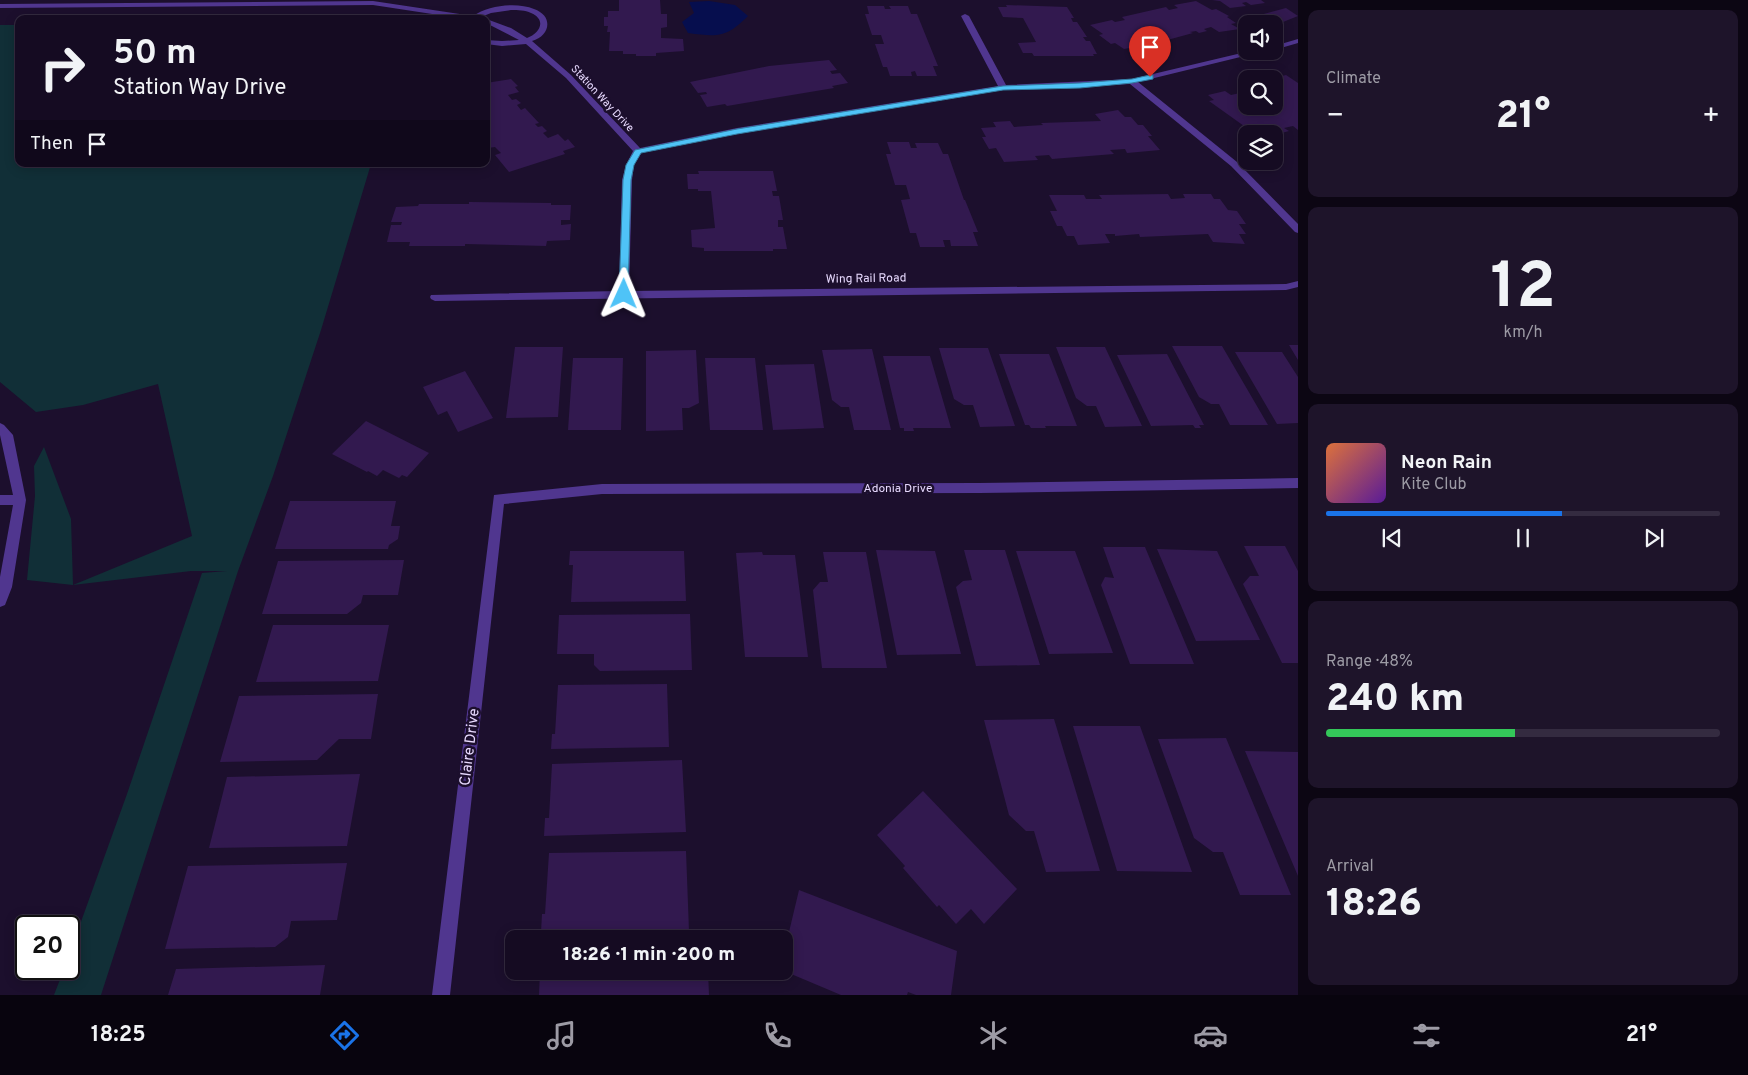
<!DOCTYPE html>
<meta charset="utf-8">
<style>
body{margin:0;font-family:Overpass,sans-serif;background:#1e142a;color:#f1f3f6;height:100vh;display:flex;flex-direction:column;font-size:19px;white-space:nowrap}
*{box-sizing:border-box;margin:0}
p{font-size:16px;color:#9d9ba5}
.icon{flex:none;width:28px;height:28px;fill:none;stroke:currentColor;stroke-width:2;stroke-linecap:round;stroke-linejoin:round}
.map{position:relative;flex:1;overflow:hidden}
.side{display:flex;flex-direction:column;gap:10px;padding:10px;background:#0c0613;width:450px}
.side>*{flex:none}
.banner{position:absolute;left:15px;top:15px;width:475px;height:152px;border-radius:10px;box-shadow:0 2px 12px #0003,0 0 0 1px #342b40;background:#150b22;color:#f1f3f6;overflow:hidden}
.controls{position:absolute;left:1238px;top:15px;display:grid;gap:10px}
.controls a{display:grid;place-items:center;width:45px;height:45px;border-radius:10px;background:#150b22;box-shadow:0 2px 12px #0003,0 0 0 1px #342b40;font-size:25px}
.speed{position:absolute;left:15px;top:915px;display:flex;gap:10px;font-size:25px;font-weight:700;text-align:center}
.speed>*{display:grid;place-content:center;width:65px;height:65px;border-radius:50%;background:#150b22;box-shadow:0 2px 12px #0003,0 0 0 1px #342b40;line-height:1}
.speed .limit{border:2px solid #111;border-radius:8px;background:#fff;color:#111}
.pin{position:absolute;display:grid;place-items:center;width:42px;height:42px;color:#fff;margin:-51px -21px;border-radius:50% 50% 50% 0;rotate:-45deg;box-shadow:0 0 5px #0007}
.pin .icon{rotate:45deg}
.me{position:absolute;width:55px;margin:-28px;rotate:1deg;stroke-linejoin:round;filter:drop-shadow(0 0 4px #0008)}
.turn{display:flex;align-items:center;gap:18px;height:105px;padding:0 15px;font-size:22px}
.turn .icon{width:65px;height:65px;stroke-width:2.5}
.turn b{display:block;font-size:35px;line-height:42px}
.then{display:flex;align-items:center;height:48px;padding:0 15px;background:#0003;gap:10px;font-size:19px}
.big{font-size:38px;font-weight:800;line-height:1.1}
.side .card{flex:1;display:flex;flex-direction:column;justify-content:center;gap:8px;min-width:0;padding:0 18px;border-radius:10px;background:#1e142a}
.side .dial{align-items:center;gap:0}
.dial b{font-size:65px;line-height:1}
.song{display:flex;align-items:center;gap:15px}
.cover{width:60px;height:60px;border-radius:8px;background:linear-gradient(135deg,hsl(20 70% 55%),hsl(270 70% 35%))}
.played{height:5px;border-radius:2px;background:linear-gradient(90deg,#1a73e8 60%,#342b40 60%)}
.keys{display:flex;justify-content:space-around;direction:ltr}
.heat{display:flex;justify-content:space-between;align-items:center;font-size:28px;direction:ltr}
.charge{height:8px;border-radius:4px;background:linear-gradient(90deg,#34c759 48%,#342b40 0)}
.trip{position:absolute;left:505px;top:930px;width:288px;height:50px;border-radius:10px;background:#150b22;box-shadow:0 2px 12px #0003,0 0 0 1px #342b40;font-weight:800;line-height:50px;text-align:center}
.tab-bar{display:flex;height:80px;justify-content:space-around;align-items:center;background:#08040e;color:#9d9ba5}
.tab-bar .icon{width:35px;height:35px}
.tab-bar .current{color:#1a73e8}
.tab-bar b{font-size:22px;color:#f1f3f6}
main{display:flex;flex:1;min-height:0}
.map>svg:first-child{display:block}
.green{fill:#112f37}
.water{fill:#060e4e}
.building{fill:#32194f}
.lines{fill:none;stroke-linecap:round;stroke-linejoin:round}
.lane{fill:#50368f;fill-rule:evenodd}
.street{fill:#50368f;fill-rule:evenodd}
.route{fill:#4fc3f7;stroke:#337fa1}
.labels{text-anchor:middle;stroke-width:5;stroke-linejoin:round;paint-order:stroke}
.far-street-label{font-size:11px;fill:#e8daff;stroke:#1c0f2d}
.street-label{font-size:12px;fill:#e8daff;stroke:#1c0f2d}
.near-street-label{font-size:15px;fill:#e8daff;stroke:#1c0f2d}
</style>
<main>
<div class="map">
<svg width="1298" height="995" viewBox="0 0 1298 995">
<rect width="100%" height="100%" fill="#1c0f2d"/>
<path class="green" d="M0,25H19V164H371L321,330L273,476L238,571L101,995H54L64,969H69V955L127,794L202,573L227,571H191L73,585L27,580L35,496L34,466L44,447L71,519L73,585L192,536L158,384L83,405L36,412L0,382Z"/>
<path class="water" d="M709,1L735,5L748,16C726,38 718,37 688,33L682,22L694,13L689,2Z"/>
<path class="building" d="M619,0H660L661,14H667V27L661,28V38L683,39L684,51L656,53V56H636V54H623V51H609L610,32H607L608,26H604V17H608V11H619Z
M1212,0H1261L1265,3L1251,5L1246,2L1242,3L1246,6L1230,8L1220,1Z
M1196,1L1212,10L1216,9L1229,16L1227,17L1236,23L1231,24L1240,29L1219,32L1211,27L1204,29L1207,31L1199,33L1196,31L1190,32L1193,33L1171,39H1162L1165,40L1147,43L1154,47L1138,53L1130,48L1124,49L1115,43L1111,44L1099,35L1103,34L1090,25L1112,20L1115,22L1125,20L1122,17L1166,7L1169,10L1178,8L1174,5Z
M1006,5L1067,7L1074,18H1071L1073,22H1077L1087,37H1083L1086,41H1090L1097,54H1093L1094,56H1034L1032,53H1023L1018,43L1036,42L1023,18L1003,17L998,7H1007Z
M867,6H884L885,9H891L889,6H908L911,14H917L938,66H933L937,76H917L915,71L911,72L912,76H890L887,67H883L875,44H884L881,35H872L865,14H869Z
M1286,8L1298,16L1278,24H1265L1253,17Z
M829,60L837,70L830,71L832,74L840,73L848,83L832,86L834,88L727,106L725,104L707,107L700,95L707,94L706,92L698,93L690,82L769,66Z
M1286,75L1298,83V130L1293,126L1284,128L1289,131L1274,135L1262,129L1251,131L1209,101L1214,100L1208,95L1225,91L1231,95L1240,93L1237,90L1246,88V106H1274V90H1281L1274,85L1277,83L1274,78Z
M511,79L518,86L515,87L519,92L508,95L512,100L516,99L521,103L517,105L521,110L525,108L539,123L535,124L538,127L542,126L547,131L543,133L548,138L558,134L565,141L568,139L575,147L563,151L565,154L509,172L495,155L501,153L495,147L488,148L486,146V83Z
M1118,110L1125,117H1131L1138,125H1143L1152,136H1148L1160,150L1127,153L1125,149L1110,150L1114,154L1052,159L1049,155L1035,156L1038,160L1004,162L996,148L989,149L982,137H986L981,128L996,127L993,122L1010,121L1014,127L1043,125L1041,123L1101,121L1095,114Z
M887,142H909L911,148H917L915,143H938L943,154H948L964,200H965L978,232H973L978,246H951L950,240H943L945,247H920L916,233H910L901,200L910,199L906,185H895L886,154H891Z
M698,171H773L777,191H772L773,196H779L783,220H778V227H783L787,249H773V251H704V248L692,247L691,230L715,228L711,191H698V189H688L687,174H699Z
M1168,194L1171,199L1185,198L1183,194H1211L1214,199H1220L1228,210L1237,211L1246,224H1239L1246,234H1239L1245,244L1213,242L1208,234L1140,237L1139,234L1115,236V234H1105L1110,243L1078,245L1074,236H1067L1062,226H1057L1050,211H1057L1049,195H1084L1086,199H1102L1099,195Z
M469,202L551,203V205H571L570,220H561V225L571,224L570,240L547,241L546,246L465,244V246H409L410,242H387L391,225H401L402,222H391L396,207L418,206L419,204H469Z
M1289,345H1298V360Z
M1172,346H1222L1268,425H1230L1219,404H1211L1199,397Z
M515,347H563L558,417L506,418Z
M1056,347H1105L1142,426L1105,427L1096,406H1087L1076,398Z
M939,348H988L1015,426L980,427L973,405H964L954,399Z
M872,349L891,430H854L849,407H841L832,400L822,350Z
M696,350L699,403L689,408H682L683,430L646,431V351Z
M1235,352H1282L1298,377V423L1277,424Z
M999,354H1049L1077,426H1045L1046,428H1031L1029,425H1025Z
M1167,354L1204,425H1199L1201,428H1195L1193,425L1151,426L1117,355Z
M883,356H930L951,428H913L914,431H904V428H900Z
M573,358H623L621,430H568Z
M705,358H755L763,430H710Z
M814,364L824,428L773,430L765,365Z
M465,371L493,418L458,432L447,411L438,415L423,387Z
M366,421L429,453L407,477L402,475L399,478L383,470L377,476L368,471L367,472L332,454Z
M290,501H396L391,526H400L398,539L389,545L388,549H275Z
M1244,546H1285L1298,571V663H1282L1243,584L1250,576H1259Z
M1103,547H1145L1194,664H1130L1101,585L1105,577L1114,578Z
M1157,549L1217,551L1260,640L1196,641Z
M876,550L935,551L961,654L897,655Z
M964,550H1005L1040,665L976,666L956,587L963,581L972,580Z
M570,551H684L686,601L571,602L573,565H569Z
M1016,551H1075L1113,653L1049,654Z
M762,552L763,555H795L808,657H745L736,553Z
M823,552H866L887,668H822L813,590L820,582H828Z
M404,560L398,595H363L361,603L347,614H262L278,561Z
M690,614L692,670L600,671L594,665V654H557L559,615Z
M273,625H389L378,681L256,682Z
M667,684L669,747L551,749L552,734H555L558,685Z
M378,694L371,739H339L317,760L220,762L239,696Z
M1054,719L1100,871L1046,872L1034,831H1026L1009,815L984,720Z
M1073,726H1140L1192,872L1117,871Z
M1226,738L1291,895H1240L1223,852H1213L1194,838L1158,739Z
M1245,751L1298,752V876Z
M682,760L686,832L544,836L545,818H549L552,764Z
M360,774L347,846L209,848L227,777Z
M923,791L1017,889L984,924L971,909L956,924L939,905L937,907L903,868L905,866L877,835Z
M686,851L689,931L541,932L542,914H545L549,853Z
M347,863L337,920L291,921L288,937L275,947L165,949L188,866Z
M799,890L957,951L951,995H916L908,992L907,995H841L784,971V953Z
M325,965L320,995H168L176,969Z
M540,971H708L709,995H539Z"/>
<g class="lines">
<path class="lane" d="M373,1L473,16C489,5 517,2 534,9C554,16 550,36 532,41L571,75L640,148L737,128L998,86L961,16L965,14L969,16L1006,85L1132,79L1250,51H1265L1138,82L1237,162L1298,224V233L1295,232L1231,166L1130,84L1003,90L737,134L641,153L634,165L632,180L629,291L1286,284L1298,281V287L1286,290L435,301L431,299L430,297L431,295L619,291L622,180L626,165L633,151L566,78L526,44L502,46L486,44V40L502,41L519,40L486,23V19H465L373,5L0,8V4ZM511,10C518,10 525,10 531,13C547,20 540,33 527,38L511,28L481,17L491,13Z
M1298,39V43L1274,50V46Z
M0,423L4,425L13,435L26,500L12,587L5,605L0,607V577L13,505H0V495H13L0,435Z"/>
<path class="street" d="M1298,478V488L979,493L602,494L504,504L450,995H432L494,495L602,484L979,483Z"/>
</g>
<path class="route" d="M1150,75H1153V79L1132,83L1080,88L1003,90L737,134L641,153L634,165L631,180L628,294L624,297L619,294L623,180L626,165L635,150L737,129L1003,86L1080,83L1132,79Z"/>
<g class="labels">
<g class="far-street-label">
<text transform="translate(603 98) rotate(47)" y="4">Station Way Drive</text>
</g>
<g class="street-label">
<text transform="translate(866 278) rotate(-1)" y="4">Wing Rail Road</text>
<text x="898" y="492">Adonia Drive</text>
</g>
<g class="near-street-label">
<text transform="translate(469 747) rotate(-83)" y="5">Claire Drive</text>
</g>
</g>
</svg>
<div class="controls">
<a><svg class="icon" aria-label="sound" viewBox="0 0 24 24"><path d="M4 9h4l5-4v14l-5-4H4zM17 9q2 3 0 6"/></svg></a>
<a><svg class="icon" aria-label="search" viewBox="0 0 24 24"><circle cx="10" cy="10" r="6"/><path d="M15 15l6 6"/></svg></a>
<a><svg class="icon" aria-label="layers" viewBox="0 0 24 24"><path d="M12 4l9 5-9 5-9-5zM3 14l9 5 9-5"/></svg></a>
</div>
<div class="speed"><div class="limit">20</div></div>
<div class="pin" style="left:1150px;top:77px;background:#d93025"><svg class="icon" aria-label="arrive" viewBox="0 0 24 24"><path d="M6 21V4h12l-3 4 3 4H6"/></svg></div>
<svg class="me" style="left:624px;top:294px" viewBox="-20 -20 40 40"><path d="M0-17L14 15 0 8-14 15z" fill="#4fc3f7" stroke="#fff" stroke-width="4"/></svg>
<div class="trip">18:26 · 1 min · 200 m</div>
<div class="banner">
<div class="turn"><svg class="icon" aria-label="right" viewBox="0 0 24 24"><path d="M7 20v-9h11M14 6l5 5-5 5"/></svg><div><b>50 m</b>Station Way Drive</div></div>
<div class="then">Then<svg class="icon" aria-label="arrive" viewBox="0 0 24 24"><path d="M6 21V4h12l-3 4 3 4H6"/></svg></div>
</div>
</div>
<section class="side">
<div class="card"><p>Climate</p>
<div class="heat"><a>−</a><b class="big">21°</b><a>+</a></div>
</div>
<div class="card dial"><b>12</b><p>km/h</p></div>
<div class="card">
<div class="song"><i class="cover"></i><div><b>Neon Rain</b><p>Kite Club</p></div></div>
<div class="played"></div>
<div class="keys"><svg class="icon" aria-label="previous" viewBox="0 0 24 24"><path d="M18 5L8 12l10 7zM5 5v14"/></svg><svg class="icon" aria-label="pause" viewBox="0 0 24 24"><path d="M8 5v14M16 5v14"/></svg><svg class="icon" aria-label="next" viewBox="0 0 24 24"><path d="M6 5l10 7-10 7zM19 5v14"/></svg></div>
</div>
<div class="card"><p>Range · 48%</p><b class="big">240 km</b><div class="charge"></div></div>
<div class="card"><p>Arrival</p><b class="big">18:26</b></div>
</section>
</main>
<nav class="tab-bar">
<b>18:25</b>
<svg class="icon current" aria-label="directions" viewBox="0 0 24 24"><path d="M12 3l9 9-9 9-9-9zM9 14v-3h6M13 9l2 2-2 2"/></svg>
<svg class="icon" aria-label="music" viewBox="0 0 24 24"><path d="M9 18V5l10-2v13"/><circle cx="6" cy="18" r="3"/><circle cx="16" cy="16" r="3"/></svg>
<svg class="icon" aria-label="phone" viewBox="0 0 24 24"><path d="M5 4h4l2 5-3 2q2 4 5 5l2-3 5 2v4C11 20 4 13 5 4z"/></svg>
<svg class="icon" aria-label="climate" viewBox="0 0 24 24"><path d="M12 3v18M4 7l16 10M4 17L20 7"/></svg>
<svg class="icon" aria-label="car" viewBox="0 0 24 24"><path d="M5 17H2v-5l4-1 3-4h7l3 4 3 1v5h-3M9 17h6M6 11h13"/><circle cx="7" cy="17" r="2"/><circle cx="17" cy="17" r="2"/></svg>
<svg class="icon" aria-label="filters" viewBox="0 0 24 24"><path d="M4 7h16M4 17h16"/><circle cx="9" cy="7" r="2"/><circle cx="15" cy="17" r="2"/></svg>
<b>21°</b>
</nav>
